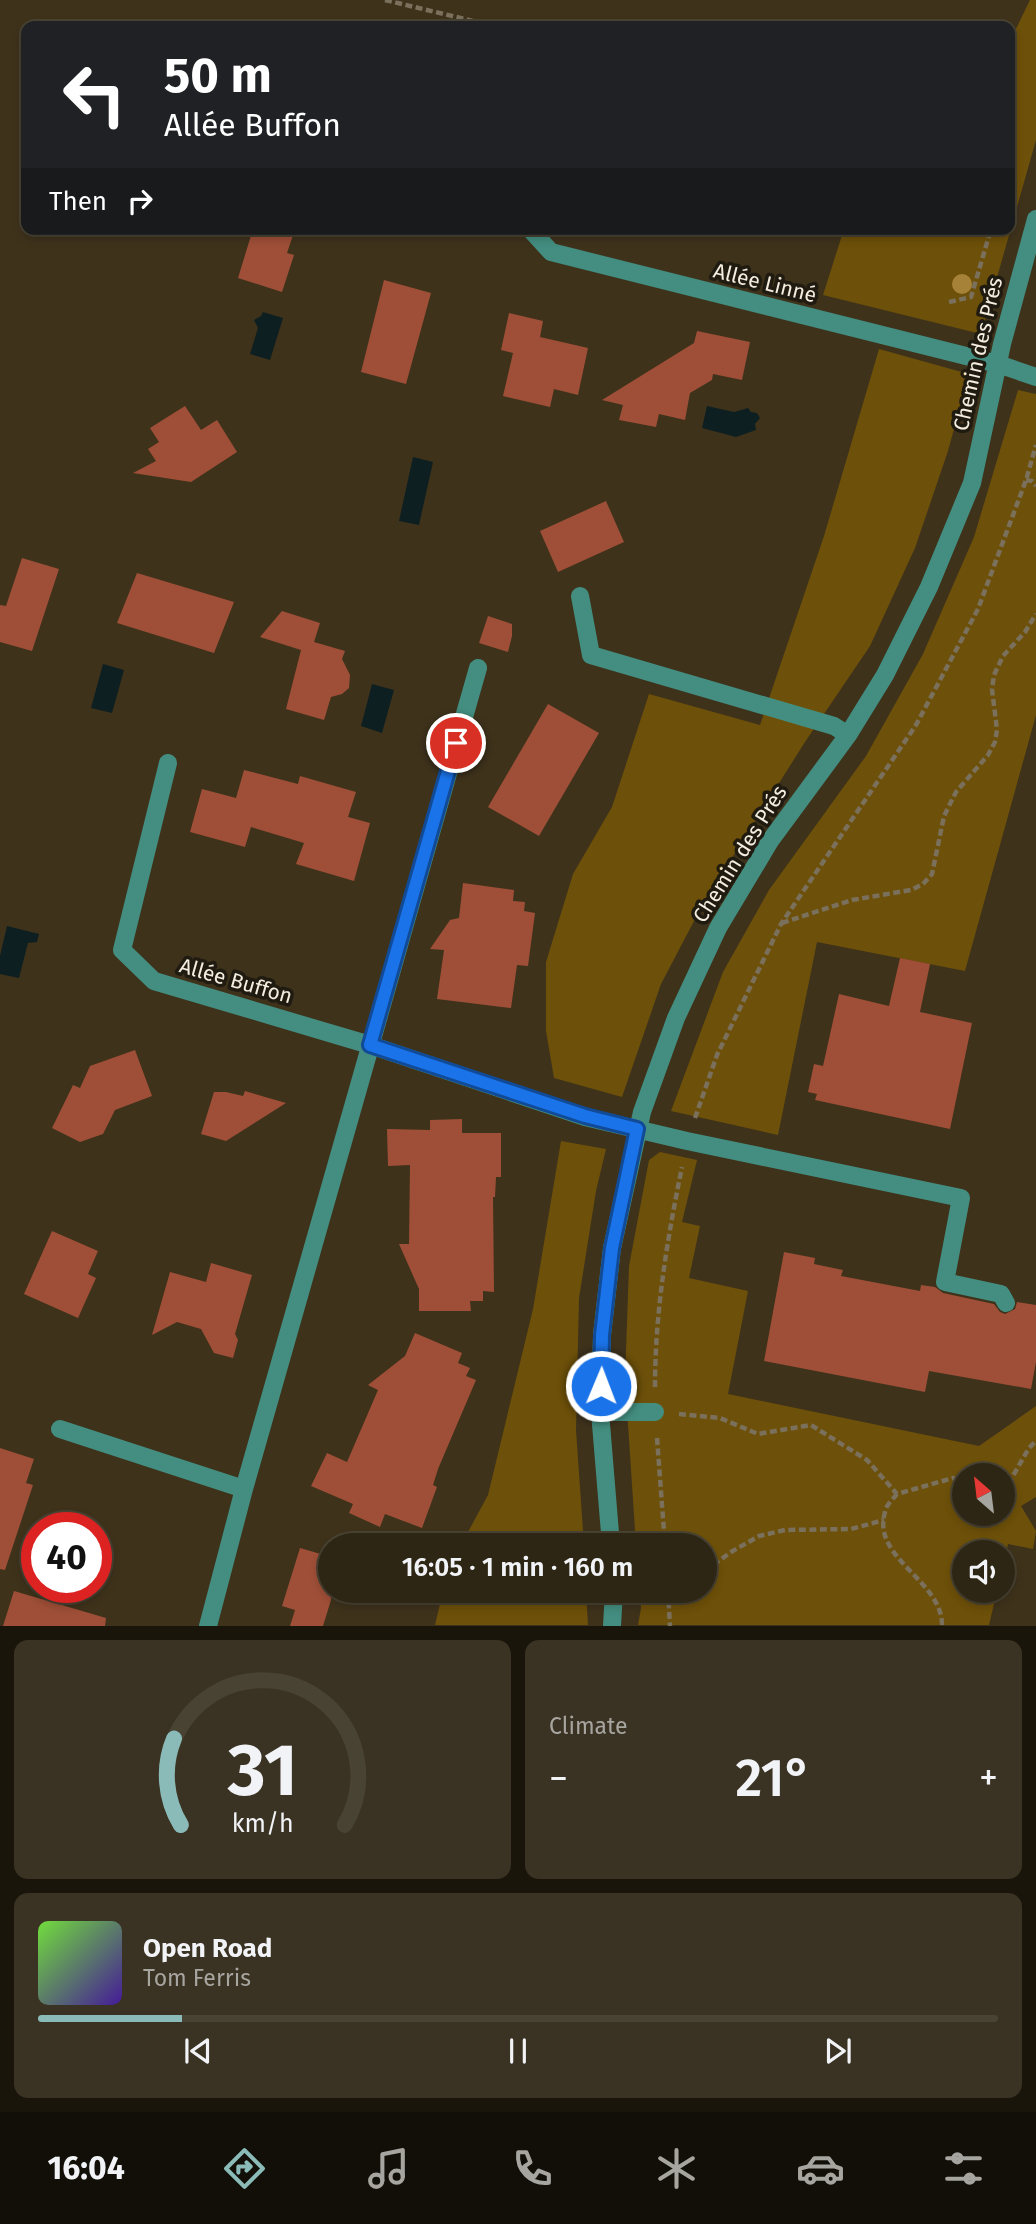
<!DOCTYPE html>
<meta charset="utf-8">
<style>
body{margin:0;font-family:"Fira Sans",sans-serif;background:#3a3222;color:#f1f3f6;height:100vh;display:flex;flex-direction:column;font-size:26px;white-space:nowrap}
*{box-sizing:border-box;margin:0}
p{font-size:23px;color:#a7a5a0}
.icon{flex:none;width:38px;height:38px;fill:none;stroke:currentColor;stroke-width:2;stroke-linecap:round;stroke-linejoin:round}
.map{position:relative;height:1626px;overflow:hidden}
.details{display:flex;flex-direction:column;gap:14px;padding:14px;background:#19150b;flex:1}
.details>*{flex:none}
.top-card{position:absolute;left:21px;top:21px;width:994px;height:214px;border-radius:14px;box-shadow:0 4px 10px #0003,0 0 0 2px #494334;background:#202124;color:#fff;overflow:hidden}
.needle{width:46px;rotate:332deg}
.tools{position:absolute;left:952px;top:1463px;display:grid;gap:14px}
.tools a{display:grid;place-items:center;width:63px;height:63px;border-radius:50%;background:#2e2614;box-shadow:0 4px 10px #0003,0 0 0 2px #494334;font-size:35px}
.speed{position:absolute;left:21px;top:1512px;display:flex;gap:14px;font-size:35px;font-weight:700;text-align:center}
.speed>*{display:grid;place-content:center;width:91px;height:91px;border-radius:50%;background:#2e2614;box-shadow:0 4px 10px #0003,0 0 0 2px #494334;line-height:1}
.speed .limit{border:10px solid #d22;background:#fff;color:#111}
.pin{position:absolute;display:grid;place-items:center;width:60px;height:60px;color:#fff;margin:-30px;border:4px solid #fff;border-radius:50%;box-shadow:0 2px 7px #0007}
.me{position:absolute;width:77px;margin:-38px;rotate:1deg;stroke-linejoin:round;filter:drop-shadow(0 0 5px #0008)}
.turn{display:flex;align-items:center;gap:24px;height:147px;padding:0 28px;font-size:32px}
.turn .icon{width:91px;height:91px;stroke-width:2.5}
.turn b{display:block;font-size:49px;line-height:60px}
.then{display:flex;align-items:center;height:66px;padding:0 28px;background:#0003;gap:14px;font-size:26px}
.big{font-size:52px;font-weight:600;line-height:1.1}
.details .tile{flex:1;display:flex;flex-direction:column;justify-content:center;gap:10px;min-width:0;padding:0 24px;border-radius:14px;background:#3a3222}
.details .dial{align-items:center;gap:0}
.dial svg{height:182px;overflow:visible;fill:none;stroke:#494334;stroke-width:7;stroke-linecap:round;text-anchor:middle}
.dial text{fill:#f1f3f6;stroke:none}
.song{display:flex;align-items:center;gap:21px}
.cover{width:84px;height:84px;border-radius:10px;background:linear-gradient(135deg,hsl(100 70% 55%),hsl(260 70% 35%))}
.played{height:7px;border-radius:4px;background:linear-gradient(90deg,#8bbbb9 15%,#494334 15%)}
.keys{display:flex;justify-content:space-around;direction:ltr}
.heat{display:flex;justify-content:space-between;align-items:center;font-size:38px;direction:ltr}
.details .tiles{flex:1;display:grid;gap:14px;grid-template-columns:1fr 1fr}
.tile:last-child{grid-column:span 2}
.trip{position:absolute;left:318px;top:1533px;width:399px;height:70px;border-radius:35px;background:#2e2614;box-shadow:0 4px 10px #0003,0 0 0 2px #494334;font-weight:600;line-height:70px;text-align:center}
.tab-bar{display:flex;height:112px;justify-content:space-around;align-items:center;background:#120f08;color:#a7a5a0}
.tab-bar .icon{width:49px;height:49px}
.tab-bar .on{color:#8bbbb9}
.tab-bar b{font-size:32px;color:#f1f3f6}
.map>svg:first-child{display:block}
.green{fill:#6d5009;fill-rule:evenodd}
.water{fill:#0e1f21}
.building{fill:#9f4f37}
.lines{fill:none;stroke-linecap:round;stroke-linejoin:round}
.path{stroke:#7a705c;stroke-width:4.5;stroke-dasharray:7 3.5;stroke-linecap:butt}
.minor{stroke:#438e80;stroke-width:18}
.tree{fill:#a58238}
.route-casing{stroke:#114b97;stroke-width:18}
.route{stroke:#1a73e8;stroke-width:12}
.labels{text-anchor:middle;stroke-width:7;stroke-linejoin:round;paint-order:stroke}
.street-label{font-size:21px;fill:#f5eee0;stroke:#201b11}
</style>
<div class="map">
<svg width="1036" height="1626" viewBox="0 0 1036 1626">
<rect width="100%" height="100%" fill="#3e321b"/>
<path class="green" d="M1030,0H1036V140L981,334L823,295L844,229H1010V41Z
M879,349L969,374L948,451L915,548L870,646L805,742L704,902L661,984L622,1097L554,1078L546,1031V962L573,874L612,807L649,694L760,725L824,536Z
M1018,390L1036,394V715L965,971L817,942L778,1135L671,1111L723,972L769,890L866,756L923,654L974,537Z
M561,1141L606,1149L596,1191L579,1298L576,1430L584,1545H461L488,1495L533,1309Z
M660,1152L697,1160L682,1222L700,1226L689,1278L748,1291L728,1394L979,1446L1036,1406V1497L1021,1506L1036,1531L1033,1549L1008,1544L1003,1567V1552H964V1591H997L989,1625H638L641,1608L640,1591H705V1545H636L625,1379L629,1266L649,1160ZM964,1475H1003V1514H964Z
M443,1591H586L588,1625H435Z"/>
<path class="water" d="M263,312L283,318L270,360L250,354L258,328L254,320L261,316Z
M707,406L734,412L748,408L751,412L757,413L760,418L755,424L756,430L736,437L702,428Z
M413,457L433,462L419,525L399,521Z
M103,664L124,670L112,713L91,708Z
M372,684L394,690L382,733L361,726Z
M7,926L39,934L37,942L28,943L19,978L0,974V956Z"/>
<path class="building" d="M253,229H295L287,253L294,255L282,292L238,278Z
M384,280L431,293L406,384L361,372Z
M509,313L543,321L540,337L588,348L578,395L554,389L550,407L503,396L513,353L501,350Z
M697,331L750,342L742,380L713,374L712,380L690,393L685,420L659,414L656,427L619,420L623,405L602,400L694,343Z
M185,406L201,430L217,420L237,452L191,482L133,473L156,461L148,449L159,442L150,428Z
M606,501L624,542L558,572L540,531Z
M22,558L59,569L32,651L0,642V605L6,606Z
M137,573L234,602L214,653L117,623Z
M282,611L320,623L314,642L345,651L342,659L350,675L349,688L342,694L331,697L324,720L286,709L301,650L260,637Z
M488,616L512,624V636L508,652L479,643Z
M548,704L599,733L539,836L488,807Z
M244,770L298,784L300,776L356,792L348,817L370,823L354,881L296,864L304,843L251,827L245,847L190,832L202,789L236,798Z
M463,883L514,890L513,901L525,902L524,911L535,913L528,966L517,965L511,1008L437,999L444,950L430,949L450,920L459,918Z
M900,958L930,964L920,1012L972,1023L950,1129L815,1100L817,1094L808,1092L814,1064L823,1066L839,994L889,1006Z
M135,1050L152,1096L115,1110L103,1134L80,1142L52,1128L73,1085L80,1088L90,1066Z
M245,1091L286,1103L226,1141L201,1134L214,1092H226L243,1096Z
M462,1119V1133H501V1177H496L495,1197H493L494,1292L483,1291V1301H470L471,1311H419V1289L399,1244H409L410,1165L388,1166L387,1129L430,1130V1120Z
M52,1231L98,1251L88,1274L96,1278L78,1318L24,1294Z
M784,1252L815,1258L814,1264L843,1270L841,1276L920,1291L921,1285L935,1287L943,1293L994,1304L1000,1312L1005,1314L1015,1309L1017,1302L1036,1305V1362L1031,1389L929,1371L925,1392L764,1361Z
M211,1263L252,1275L235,1334L238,1340L233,1358L214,1353L201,1329L177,1322L152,1335L170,1272L206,1282Z
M415,1333L462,1353L458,1363L470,1368L466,1376L476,1380L438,1469L433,1485L437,1487L422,1528L385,1514L380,1527L349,1513L353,1504L311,1486L327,1453L347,1462L378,1390L368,1385L405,1356Z
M0,1448L34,1459L26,1483L33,1485L5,1570L0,1569Z
M300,1548L331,1557V1600L323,1626H290L295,1610L282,1606Z
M14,1591L106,1618L105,1626H3Z"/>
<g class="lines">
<path class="path" d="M385,0L494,26
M949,302L971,297L991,229
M1026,480L1032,481L1036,486
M782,923L852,900L911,890L923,884L932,874L944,816L956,792L988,755L995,742L997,730L992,689L994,675L1003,656L1025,632L1036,614
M695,1118L717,1055L781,924L916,725L978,609L1026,480L1036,445
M655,1387C655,1312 667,1240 682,1167
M679,1414L720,1418L758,1434L811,1425L867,1460L897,1494L953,1478L964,1483
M657,1438L665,1545
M1003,1493L1029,1448L1036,1441
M897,1494C893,1499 886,1505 885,1512C871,1559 943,1580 942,1626
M705,1571L731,1552L759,1536L785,1530L851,1529L884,1520
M668,1591L670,1626
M669,1598L679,1591"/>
<path class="minor" d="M530,229L551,252L998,364L1036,377
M580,596L591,655L834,726L848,735
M168,763L122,950L154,981L370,1045L585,1117L687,1141L961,1198L945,1282L1001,1294L1006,1303
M600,1412H655
M60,1429L244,1489
M611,1545L600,1412L602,1335L612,1248L642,1112L676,1018L718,928L770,841L848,735L885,675L929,587L972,483L1002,344L1036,219
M208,1626L244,1489L478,668
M612,1626L614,1591"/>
</g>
<circle class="tree" cx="962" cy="284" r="10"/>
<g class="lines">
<defs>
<path id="route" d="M456,743L370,1045L585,1116L637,1129L612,1248L602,1335L601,1386"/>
</defs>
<use href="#route" class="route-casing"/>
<use href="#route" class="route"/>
</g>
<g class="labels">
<g class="street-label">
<text transform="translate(765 283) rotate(14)" y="7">Allée Linné</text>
<text transform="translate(978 354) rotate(-77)" y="7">Chemin des Prés</text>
<text transform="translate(740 854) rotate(-58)" y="7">Chemin des Prés</text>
<text transform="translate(236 981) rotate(16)" y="7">Allée Buffon</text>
</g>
</g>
</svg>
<div class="tools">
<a><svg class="needle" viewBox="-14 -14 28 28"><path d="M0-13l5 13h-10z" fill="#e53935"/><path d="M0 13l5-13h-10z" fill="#a7a5a0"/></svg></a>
<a><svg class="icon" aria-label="sound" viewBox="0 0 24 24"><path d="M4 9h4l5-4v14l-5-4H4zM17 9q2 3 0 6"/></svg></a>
</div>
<div class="speed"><div class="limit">40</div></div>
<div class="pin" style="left:456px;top:743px;background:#d93025"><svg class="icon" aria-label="arrive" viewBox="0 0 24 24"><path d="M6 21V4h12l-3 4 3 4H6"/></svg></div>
<svg class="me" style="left:601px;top:1386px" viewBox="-20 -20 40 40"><circle r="17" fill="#1a73e8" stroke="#fff" stroke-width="3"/><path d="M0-11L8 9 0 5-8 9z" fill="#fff"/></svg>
<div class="trip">16:05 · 1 min · 160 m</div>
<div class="top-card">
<div class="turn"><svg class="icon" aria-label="left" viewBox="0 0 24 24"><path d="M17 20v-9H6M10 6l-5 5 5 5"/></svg><div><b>50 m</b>Allée Buffon</div></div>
<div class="then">Then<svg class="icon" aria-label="right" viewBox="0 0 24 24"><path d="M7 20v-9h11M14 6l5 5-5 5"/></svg></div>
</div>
</div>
<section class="details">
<div class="tiles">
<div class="tile dial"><svg viewBox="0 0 100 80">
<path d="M14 69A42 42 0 1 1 86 69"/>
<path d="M14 69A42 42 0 0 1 11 31" stroke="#8bbbb9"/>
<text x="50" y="56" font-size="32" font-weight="700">31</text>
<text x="50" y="72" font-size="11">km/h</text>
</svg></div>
<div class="tile"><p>Climate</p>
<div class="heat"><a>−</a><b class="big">21°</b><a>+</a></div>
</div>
<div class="tile">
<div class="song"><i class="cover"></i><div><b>Open Road</b><p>Tom Ferris</p></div></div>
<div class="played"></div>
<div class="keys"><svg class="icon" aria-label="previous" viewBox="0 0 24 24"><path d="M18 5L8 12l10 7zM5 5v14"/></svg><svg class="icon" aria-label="pause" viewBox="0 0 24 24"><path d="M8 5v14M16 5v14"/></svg><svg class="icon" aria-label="next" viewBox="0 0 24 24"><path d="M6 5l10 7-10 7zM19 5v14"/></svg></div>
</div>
</div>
</section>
<nav class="tab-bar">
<b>16:04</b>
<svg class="icon on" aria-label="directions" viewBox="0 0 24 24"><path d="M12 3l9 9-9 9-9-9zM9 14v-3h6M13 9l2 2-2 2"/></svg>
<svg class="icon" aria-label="music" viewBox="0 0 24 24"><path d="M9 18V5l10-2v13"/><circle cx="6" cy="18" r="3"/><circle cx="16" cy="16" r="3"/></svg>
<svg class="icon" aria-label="phone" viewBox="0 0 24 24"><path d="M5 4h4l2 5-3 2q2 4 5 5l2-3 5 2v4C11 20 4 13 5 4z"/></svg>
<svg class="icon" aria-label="climate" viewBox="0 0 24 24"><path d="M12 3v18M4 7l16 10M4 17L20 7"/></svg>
<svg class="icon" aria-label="car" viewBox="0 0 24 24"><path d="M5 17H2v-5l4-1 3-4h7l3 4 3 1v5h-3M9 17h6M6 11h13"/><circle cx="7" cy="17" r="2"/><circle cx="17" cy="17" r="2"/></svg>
<svg class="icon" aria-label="filters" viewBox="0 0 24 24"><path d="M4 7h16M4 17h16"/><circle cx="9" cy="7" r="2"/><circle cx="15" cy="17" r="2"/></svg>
</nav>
